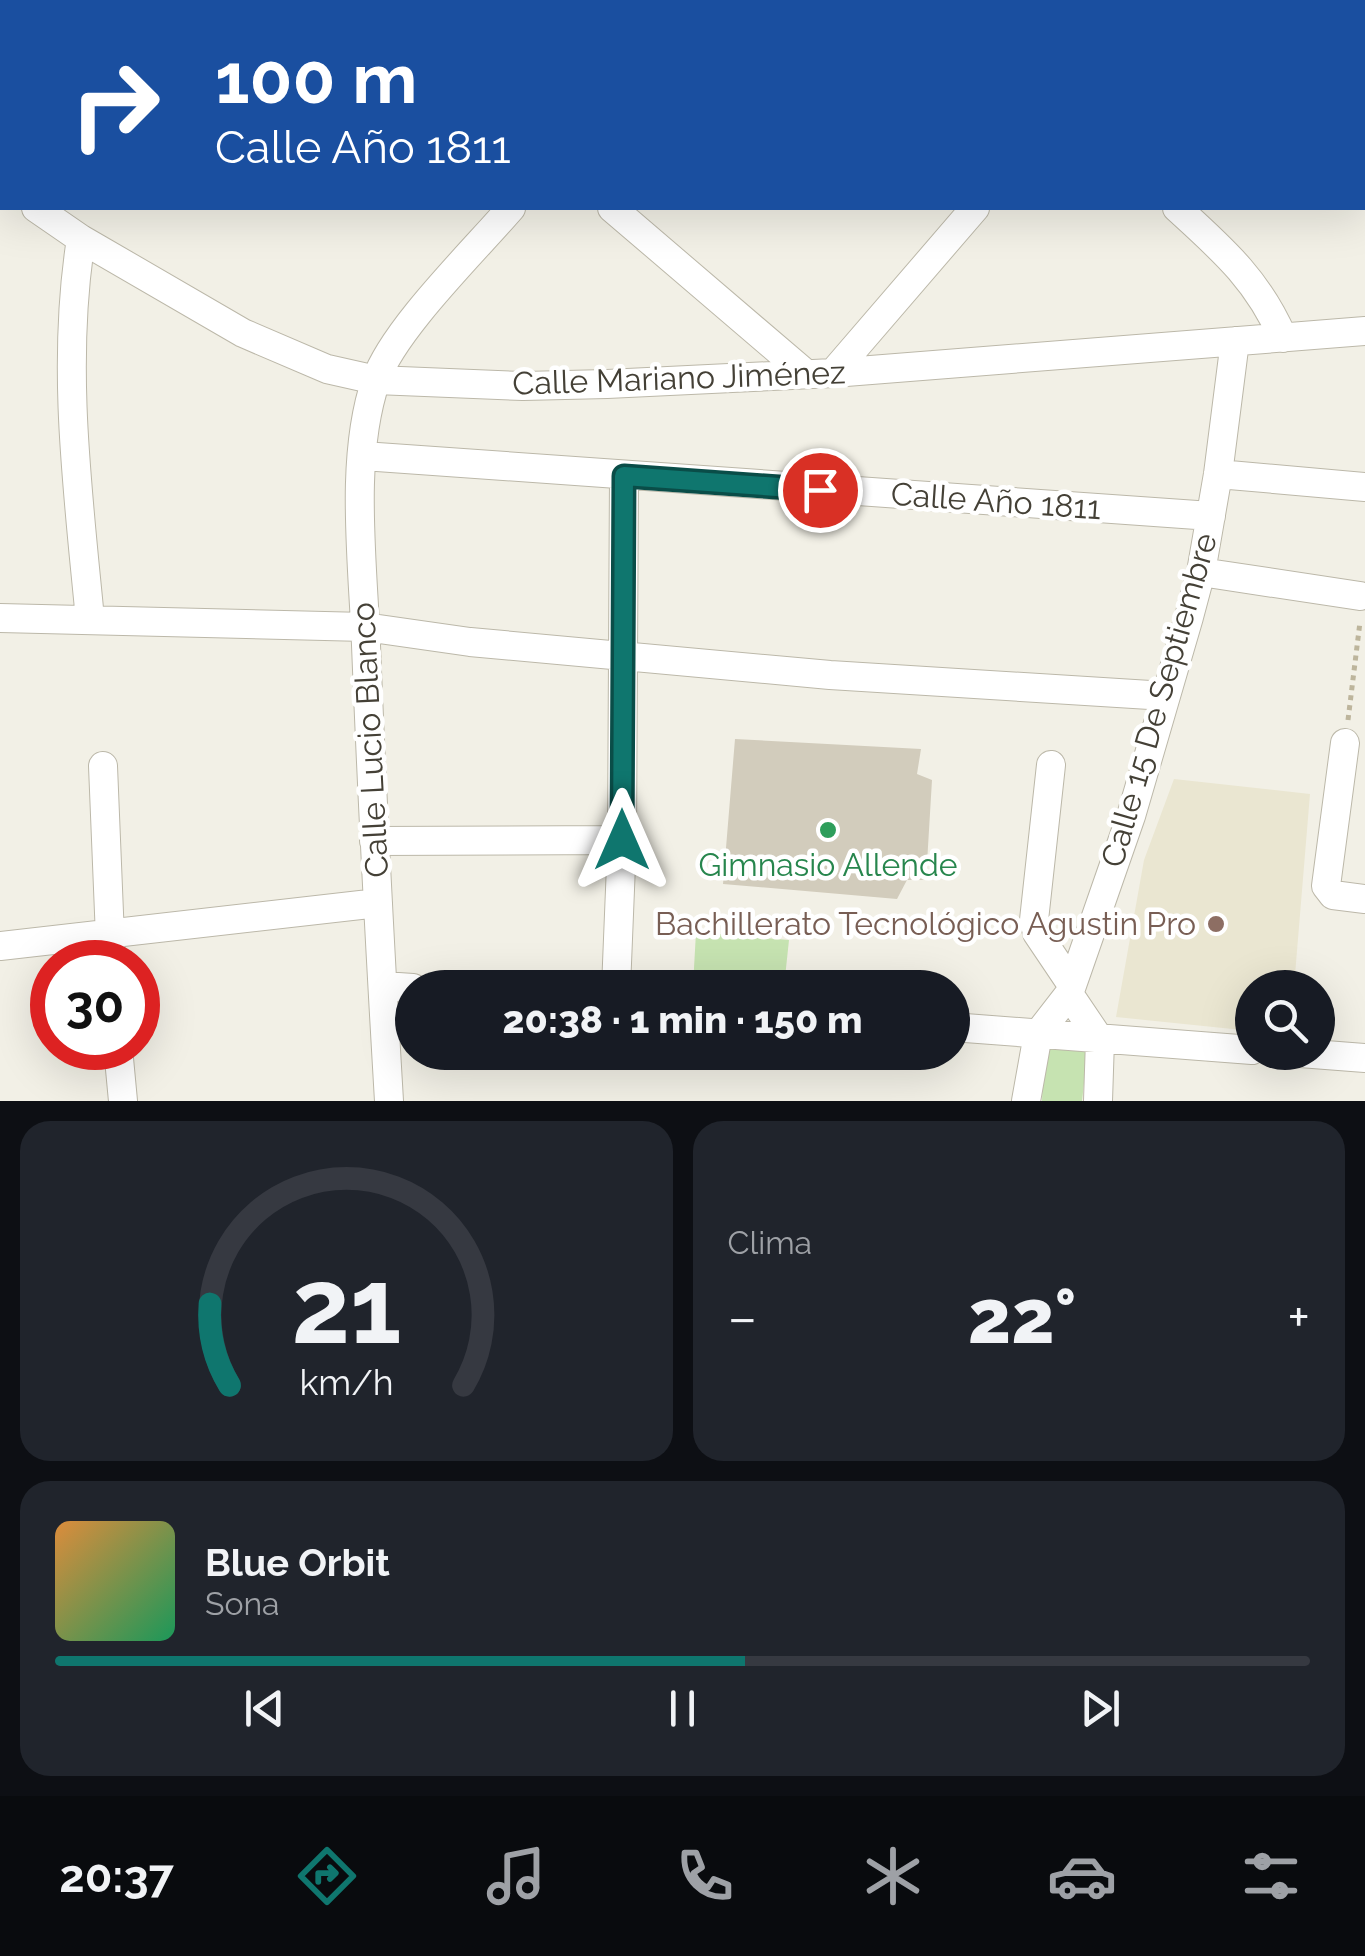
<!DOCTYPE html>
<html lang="es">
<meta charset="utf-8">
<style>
body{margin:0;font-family:Raleway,sans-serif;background:#20242c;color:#f1f3f6;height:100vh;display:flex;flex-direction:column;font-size:38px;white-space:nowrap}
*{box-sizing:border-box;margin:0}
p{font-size:32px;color:#9ea1a6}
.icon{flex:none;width:55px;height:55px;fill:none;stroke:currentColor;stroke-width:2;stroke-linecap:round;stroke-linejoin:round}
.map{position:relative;height:1101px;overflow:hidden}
.panel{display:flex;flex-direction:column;gap:20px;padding:20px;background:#0d0f14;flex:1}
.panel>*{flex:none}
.hud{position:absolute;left:0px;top:0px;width:1365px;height:210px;box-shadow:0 10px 40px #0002;background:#1a4fa0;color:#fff;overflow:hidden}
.buttons{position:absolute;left:1235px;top:970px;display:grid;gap:20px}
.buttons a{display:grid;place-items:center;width:100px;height:100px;border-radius:50%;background:#171b24;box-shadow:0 10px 40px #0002;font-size:50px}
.speed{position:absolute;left:30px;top:940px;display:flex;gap:20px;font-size:50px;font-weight:700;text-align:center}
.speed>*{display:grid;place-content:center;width:130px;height:130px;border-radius:50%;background:#171b24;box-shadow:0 10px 40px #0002;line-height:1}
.speed .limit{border:15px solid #d22;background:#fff;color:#111}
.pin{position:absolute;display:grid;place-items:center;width:85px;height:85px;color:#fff;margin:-42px;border:5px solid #fff;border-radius:50%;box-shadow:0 2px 10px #0007}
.me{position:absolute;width:110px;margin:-55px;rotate:0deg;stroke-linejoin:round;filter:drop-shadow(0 0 8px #0008)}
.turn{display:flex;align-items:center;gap:35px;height:210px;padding:0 50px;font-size:45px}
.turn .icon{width:130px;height:130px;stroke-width:2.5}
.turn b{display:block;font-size:70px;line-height:85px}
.big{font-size:75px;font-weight:800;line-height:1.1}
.panel .card{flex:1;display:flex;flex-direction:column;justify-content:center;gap:15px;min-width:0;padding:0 35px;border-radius:30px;background:#20242c}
.panel .dial{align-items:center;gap:0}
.dial svg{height:260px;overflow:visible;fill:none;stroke:#363941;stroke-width:7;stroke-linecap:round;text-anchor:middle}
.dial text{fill:#f1f3f6;stroke:none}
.song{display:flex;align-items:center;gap:30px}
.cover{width:120px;height:120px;border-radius:15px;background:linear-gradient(135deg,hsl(30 70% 55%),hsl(150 70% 35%))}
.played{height:10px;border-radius:5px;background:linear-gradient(90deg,#0f766e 55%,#363941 55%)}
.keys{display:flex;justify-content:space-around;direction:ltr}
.heat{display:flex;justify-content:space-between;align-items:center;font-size:55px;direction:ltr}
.panel .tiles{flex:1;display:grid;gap:20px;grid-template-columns:1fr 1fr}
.card:last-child{grid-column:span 2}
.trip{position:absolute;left:395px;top:970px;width:575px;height:100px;border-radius:50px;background:#171b24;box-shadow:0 10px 40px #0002;font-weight:800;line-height:100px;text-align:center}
.tabs{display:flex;height:160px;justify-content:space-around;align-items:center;background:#090b0e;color:#9ea1a6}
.tabs .icon{width:70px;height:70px}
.tabs .selected{color:#0f766e}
.tabs b{font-size:45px;color:#f1f3f6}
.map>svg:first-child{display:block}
.education{fill:#eae6d1}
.green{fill:#c6e3b1}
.building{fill:#d2ccbc}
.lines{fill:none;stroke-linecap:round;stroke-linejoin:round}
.minor-casing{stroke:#bcb8a9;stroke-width:30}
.path{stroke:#bdb59c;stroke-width:5;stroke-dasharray:5 5;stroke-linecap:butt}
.minor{stroke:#fff;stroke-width:28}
.route-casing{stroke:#0a4d48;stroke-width:25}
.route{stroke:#0f766e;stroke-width:18}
.leisure-dot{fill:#2e9e5b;stroke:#fff;stroke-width:4}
.education-dot{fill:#8d6e63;stroke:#fff;stroke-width:4}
.labels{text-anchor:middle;stroke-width:9;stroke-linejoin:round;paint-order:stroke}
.street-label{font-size:32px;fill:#444036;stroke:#fff}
.leisure-label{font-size:32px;fill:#27864d;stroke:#fff}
.education-label{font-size:32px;fill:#785e54;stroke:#fff;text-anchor:end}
</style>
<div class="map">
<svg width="1365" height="1101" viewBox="0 0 1365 1101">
<rect width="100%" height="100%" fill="#f2f0e6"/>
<path class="education" d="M1174,779L1310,794L1294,987L1252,988V1031L1116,1017L1144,860Z"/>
<path class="green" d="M696,932L789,940L784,987L693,986Z
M1044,1040L1088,1047L1082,1101H1042Z"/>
<path class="building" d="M735,739L921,749L917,774L932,780L926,880H907L897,899L723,884Z"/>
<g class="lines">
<defs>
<path id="minor" d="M363,0L366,2
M951,0L954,2
M86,2L88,0
M685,2L688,0
M0,112L2,109
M0,182L2,184
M36,208L81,239L243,333L327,369L376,380L523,386L607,384L833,373L1365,331
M612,208L806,374
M1177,208C1222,249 1258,280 1283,338
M81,239C61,365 78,493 90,619
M833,373L975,208
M363,456L1211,516
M1218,474L1365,487
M1201,572L1360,596
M0,618L365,627L470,642L830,675L1166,696
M1345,743L1326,886L1333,895L1365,899
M1051,765L1034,920L1037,933L1072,985
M103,766L111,962
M374,841L622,840
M0,946L378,903
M383,986L413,988
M616,988L622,840L624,476
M1069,994L1100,1040L1098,1101
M952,1027L1252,1050
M118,1048L123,1101
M1287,1052L1365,1058
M389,1101C380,949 372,797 366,645C363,564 349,458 376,380C393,330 474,251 511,208
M1026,1101L1038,1034L1069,994L1131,816L1189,617L1201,572L1218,474L1235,341"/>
</defs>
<use href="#minor" class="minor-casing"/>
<path class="path" d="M1348,720L1360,622"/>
<use href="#minor" class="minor"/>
</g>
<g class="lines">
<defs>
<path id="route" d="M622,840L624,476L820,490"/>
</defs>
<use href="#route" class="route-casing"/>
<use href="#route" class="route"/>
</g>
<circle class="leisure-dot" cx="828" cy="830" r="10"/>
<circle class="education-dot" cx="1216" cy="924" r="10"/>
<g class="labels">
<g class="street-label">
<text transform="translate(679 378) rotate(-2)" y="11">Calle Mariano Jiménez</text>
<text transform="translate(996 501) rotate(4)" y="11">Calle Año 1811</text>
<text transform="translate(1159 700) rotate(-74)" y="11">Calle 15 De Septiembre</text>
<text transform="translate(370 740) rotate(-93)" y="11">Calle Lucio Blanco</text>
</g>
<g class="leisure-label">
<text x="828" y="876">Gimnasio Allende</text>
</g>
<g class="education-label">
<text x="1196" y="935">Bachillerato Tecnológico Agustin Pro</text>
</g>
</g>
</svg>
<div class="buttons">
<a><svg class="icon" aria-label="search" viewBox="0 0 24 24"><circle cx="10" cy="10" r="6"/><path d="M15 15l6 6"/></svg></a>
</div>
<div class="speed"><div class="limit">30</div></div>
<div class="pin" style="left:820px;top:490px;background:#d93025"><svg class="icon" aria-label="arrive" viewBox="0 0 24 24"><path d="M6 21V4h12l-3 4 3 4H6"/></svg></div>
<svg class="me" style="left:622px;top:840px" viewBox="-20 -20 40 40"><path d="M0-17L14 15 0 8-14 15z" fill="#0f766e" stroke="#fff" stroke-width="4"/></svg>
<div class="trip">20:38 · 1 min · 150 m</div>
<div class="hud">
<div class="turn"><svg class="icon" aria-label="right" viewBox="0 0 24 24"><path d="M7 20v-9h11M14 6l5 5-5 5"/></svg><div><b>100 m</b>Calle Año 1811</div></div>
</div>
</div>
<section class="panel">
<div class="tiles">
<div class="card dial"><svg viewBox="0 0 100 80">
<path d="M14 69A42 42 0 1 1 86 69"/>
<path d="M14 69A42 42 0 0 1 8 44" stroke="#0f766e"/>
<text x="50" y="56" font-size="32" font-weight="700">21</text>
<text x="50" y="72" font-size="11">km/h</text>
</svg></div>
<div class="card"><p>Clima</p>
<div class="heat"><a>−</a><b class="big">22°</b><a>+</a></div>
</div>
<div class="card">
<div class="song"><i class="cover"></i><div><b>Blue Orbit</b><p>Sona</p></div></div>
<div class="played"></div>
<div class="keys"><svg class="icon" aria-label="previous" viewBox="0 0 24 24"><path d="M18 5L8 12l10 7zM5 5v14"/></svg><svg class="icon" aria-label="pause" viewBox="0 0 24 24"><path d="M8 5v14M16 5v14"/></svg><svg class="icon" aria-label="next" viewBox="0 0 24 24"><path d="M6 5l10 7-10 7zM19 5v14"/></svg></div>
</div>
</div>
</section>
<nav class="tabs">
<b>20:37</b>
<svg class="icon selected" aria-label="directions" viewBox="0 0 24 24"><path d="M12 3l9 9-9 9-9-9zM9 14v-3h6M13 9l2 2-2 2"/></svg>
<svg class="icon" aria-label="music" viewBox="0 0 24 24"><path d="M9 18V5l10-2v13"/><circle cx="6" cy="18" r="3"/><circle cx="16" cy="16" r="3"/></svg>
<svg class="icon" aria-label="phone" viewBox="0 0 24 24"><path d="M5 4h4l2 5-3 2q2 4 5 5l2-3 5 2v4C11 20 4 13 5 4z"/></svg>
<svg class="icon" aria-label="climate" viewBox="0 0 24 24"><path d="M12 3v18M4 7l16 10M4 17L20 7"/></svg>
<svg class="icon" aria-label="car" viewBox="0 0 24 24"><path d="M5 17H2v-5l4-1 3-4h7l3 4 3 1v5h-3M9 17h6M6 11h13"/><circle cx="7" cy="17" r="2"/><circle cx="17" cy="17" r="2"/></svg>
<svg class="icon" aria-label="filters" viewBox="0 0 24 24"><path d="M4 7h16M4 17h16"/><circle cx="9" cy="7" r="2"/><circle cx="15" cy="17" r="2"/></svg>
</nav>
